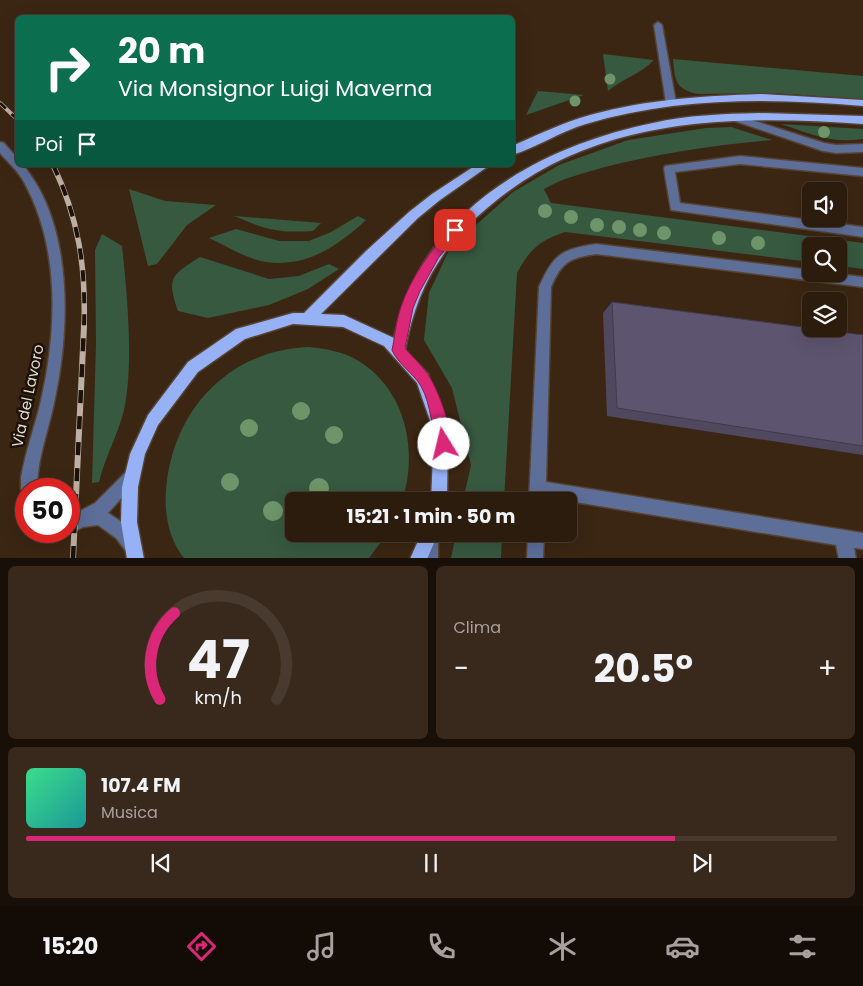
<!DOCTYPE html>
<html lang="it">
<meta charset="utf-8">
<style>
body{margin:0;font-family:Poppins,sans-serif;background:#38291c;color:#f1f3f6;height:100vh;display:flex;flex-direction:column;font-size:19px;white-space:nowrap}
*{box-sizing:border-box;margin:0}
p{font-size:16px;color:#a6a19e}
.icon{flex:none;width:28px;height:28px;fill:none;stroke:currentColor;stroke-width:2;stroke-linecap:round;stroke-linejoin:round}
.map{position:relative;height:558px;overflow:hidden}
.drawer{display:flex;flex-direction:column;gap:8px;padding:8px;background:#180f08;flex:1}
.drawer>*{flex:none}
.top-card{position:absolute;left:15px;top:15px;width:500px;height:152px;border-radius:8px;box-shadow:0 5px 20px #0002,0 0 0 1px #483a2e;background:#0b6e4f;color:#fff;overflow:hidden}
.tools{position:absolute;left:802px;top:182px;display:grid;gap:10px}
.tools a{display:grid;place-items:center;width:45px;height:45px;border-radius:8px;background:#2c1c0e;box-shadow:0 5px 20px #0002,0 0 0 1px #483a2e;font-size:25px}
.speed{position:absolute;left:15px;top:478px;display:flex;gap:10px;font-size:25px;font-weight:700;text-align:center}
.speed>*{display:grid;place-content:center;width:65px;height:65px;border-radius:50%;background:#2c1c0e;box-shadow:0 5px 20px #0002,0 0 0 1px #483a2e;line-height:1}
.speed .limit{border:8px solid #d22;background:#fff;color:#111}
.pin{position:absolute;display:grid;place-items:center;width:42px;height:42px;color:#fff;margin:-21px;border-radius:10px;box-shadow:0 2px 8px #0006}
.me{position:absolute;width:55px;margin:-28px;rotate:351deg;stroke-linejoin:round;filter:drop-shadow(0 0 4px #0008)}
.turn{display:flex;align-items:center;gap:18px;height:105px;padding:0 20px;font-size:22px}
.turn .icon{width:65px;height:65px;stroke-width:2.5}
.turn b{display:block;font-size:35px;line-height:42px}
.then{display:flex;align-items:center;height:48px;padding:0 20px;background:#0003;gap:10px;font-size:19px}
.big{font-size:38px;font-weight:700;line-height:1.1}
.drawer .widget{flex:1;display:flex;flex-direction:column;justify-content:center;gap:8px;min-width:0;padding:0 18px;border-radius:8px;background:#38291c}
.drawer .dial{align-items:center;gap:0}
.dial svg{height:130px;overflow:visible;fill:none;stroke:#483a2e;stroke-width:7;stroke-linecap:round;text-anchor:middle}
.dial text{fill:#f1f3f6;stroke:none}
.song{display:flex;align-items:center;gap:15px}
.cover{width:60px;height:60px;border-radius:8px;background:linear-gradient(135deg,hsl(150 70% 55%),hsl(180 70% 35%))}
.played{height:5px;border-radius:2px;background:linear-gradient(90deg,#db2777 80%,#483a2e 80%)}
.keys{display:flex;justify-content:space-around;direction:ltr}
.heat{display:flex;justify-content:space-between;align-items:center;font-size:28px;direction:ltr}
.drawer .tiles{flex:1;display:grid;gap:8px;grid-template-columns:1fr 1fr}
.widget:last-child{grid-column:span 2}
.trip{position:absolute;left:285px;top:492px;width:292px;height:50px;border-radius:8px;background:#2c1c0e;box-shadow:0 5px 20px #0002,0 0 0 1px #483a2e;font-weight:700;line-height:50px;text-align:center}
.tabs{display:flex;height:80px;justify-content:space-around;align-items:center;background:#120b06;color:#a6a19e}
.tabs .icon{width:35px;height:35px}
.tabs .selected{color:#db2777}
.tabs b{font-size:22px;color:#f1f3f6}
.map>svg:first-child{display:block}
.green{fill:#375940}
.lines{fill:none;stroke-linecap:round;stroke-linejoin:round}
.minor-casing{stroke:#574331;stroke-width:3}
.major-casing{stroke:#574331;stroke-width:3}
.minor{fill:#5d6e98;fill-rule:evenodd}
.major{fill:#96b1f5;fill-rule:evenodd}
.rail-far2-casing{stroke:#beafa2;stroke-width:4}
.rail-far1-casing{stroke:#beafa2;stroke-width:5.5}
.rail-casing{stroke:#beafa2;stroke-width:6}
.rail-far2{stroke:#1b120a;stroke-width:2.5;stroke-dasharray:8;stroke-linecap:butt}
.rail-far1{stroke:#1b120a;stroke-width:4;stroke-dasharray:11;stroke-linecap:butt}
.rail{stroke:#1b120a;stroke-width:4.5;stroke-dasharray:13;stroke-linecap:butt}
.tree{fill:#6e9569}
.wall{fill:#50485f}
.building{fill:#5d546f;stroke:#413b4e}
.route{fill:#db2777;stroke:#8e194d}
.labels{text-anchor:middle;stroke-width:5;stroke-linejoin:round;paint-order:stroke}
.street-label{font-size:15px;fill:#e7d9ce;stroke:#1b120a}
</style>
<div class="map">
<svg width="863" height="559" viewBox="0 0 863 559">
<rect width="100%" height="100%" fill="#3b2613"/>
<path class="green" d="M603,54L654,60C641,74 622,79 608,91Z
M673,59L863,76V99L772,93L698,94C675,89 675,81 673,59Z
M538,91L584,95L526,115Z
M781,124L863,129V139C833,144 810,134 781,124Z
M731,127L772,140C716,145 660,153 605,167C584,173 563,178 544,189L551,203L863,243V269L839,266V246H811V262L565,232C539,241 530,249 517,273L504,501H463L471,465L452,388L424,340L429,293L450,248L513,192L559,165L628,140L706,128Z
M129,189L165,201L216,205L187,225L157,264L148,266Z
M234,216L321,223L313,231C276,233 268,230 234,216Z
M358,216L366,220C338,246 306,268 266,262C246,259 227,246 209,238L236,229L279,241H309L331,232Z
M102,234L122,246C127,293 134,364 124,410C118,435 105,457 99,482L92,483L96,344L95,250Z
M200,257L269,279L299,276L329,264L339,269L308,289L269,305L208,318L178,311C166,277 172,275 200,257Z
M309,347C325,349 342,351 357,360C405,388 419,450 402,501H294V534H387L369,558H184C169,540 164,513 166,490C172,411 228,350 309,347Z
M456,534H502L501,558H451Z"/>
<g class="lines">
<defs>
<path id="minor" d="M658,22L662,25L676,103L671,106L666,103L654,25Z
M733,114L824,143L836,145L863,144V152L836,153L823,151L729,119L728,117Z
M0,142L4,143L18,159V165H23C74,226 70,331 54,403C48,432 37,459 37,489H26V496L21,489V478C25,453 34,429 40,405C57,333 61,249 24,182C18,171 8,162 0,153Z
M740,156L863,168V176L740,164L675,172L680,203L863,227V237L671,210L664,169L665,166Z
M596,244L811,270V274H839L863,277V287L596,254C569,258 562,262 551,287L546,482L863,533V549L854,548L856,559H839L836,545L569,501L545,498V501H529L539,287C553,255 561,249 596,244Z
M130,470L135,473L138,478L135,483L108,513L128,526L140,545L138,551L132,553L126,551L116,538L98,525L83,527L69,534L63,532L69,531V517L95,503L125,473Z
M422,534H438V559H422Z
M528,534H544L543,559H527Z"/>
<path id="major" d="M761,94L863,100V106C771,98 676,97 586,124C561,131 538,147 512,155V146C535,136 556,126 580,118C638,100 700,96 761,94Z
M759,113L863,116V124C732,115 598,116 492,204C442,245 417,287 405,350L428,374L448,432L447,501H431L434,432L417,383L384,346L343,327L293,324L245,339L198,372L158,425L145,454L138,487L137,522L144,559H127L121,522L122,487L130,454L148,415L188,362L236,329L293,313H304L366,251L409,212L432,194L476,165H490L440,200L418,218L321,314L344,315L394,338C420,213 536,147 653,123C687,115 723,114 759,113Z
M421,534H438L427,559H410Z"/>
</defs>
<use href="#minor" class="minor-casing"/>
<use href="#major" class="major-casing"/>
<use href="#minor" class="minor"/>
<use href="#major" class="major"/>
<defs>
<path id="rail-far2" d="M0,103L18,120"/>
<path id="rail-far1" d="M53,165C79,219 86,268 84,327"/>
<path id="rail" d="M73,559L84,326"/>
</defs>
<use href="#rail-far2" class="rail-far2-casing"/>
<use href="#rail-far1" class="rail-far1-casing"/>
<use href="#rail" class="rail-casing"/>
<use href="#rail-far2" class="rail-far2"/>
<use href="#rail-far1" class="rail-far1"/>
<use href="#rail" class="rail"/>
</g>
<g class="tree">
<circle cx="610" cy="79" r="5.5"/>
<circle cx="575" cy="101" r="5.5"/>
<circle cx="824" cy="132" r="6"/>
<circle cx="545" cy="211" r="7"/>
<circle cx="571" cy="217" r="7"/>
<circle cx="597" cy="225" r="7"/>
<circle cx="619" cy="227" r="7"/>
<circle cx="640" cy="230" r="7"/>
<circle cx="664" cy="233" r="7"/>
<circle cx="719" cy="238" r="7"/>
<circle cx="758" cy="243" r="7"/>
<circle cx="301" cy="411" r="9"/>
<circle cx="249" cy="428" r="9"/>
<circle cx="334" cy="435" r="9"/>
<circle cx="230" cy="482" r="9"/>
<circle cx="319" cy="488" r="10"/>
<circle cx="273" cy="511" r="10"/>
</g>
<path class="wall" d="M612,302L863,335V455L607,416L603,313Z"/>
<path class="building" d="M65,15H83L93,18H58Z
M612,302L863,335V446L617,408Z"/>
<path class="route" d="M455,226L460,230L459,234L439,257L420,291L413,308L405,348C413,358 424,367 430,378C439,392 455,435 449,449L444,451L439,449C431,430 432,406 421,386C413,373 398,364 392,350C395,336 396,321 401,307C411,277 431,251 451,227Z"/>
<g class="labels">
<g class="street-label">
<text transform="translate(28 396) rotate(-78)" y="5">Via del Lavoro</text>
</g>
</g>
</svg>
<div class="tools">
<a><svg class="icon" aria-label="sound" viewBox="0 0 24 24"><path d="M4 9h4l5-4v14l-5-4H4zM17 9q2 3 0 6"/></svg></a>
<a><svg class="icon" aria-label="search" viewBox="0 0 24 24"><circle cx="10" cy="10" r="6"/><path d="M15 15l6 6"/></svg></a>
<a><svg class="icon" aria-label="layers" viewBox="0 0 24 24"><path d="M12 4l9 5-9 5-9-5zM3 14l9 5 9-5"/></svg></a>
</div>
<div class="speed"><div class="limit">50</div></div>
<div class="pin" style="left:455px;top:230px;background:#d93025"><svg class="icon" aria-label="arrive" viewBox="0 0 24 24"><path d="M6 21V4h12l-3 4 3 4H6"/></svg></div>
<svg class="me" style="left:444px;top:444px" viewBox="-20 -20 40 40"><circle r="19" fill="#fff"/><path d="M0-13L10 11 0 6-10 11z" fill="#db2777"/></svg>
<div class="trip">15:21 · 1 min · 50 m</div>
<div class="top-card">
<div class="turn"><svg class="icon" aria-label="right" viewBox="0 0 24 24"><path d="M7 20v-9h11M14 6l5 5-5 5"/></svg><div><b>20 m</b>Via Monsignor Luigi Maverna</div></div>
<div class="then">Poi<svg class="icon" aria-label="arrive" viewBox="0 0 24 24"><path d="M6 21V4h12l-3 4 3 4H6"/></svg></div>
</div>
</div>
<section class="drawer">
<div class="tiles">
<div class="widget dial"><svg viewBox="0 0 100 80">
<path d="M14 69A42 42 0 1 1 86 69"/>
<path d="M14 69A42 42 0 0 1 23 16" stroke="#db2777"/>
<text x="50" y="56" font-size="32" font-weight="700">47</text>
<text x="50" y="72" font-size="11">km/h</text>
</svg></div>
<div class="widget"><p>Clima</p>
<div class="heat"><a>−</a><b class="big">20.5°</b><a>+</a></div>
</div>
<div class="widget">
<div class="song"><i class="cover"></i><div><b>107.4 FM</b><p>Musica</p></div></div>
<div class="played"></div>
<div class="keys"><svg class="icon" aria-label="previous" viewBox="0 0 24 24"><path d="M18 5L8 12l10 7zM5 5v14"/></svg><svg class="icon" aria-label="pause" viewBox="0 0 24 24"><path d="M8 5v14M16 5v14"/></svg><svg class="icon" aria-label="next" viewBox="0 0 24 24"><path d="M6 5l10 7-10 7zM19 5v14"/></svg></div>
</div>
</div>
</section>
<nav class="tabs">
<b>15:20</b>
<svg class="icon selected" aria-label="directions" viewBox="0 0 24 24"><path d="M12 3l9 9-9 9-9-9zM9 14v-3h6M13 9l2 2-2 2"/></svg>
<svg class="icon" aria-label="music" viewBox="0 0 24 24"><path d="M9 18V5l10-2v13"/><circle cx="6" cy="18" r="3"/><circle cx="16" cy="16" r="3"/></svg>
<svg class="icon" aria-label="phone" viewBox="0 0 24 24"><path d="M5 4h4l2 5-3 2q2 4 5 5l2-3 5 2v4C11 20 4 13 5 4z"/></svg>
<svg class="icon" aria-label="climate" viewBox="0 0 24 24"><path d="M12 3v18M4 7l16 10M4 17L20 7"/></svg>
<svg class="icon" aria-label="car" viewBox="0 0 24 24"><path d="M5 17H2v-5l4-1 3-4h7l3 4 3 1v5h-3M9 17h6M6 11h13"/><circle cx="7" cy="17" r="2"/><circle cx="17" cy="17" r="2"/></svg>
<svg class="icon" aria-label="filters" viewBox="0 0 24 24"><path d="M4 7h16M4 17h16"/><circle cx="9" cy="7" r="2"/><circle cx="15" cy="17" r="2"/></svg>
</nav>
